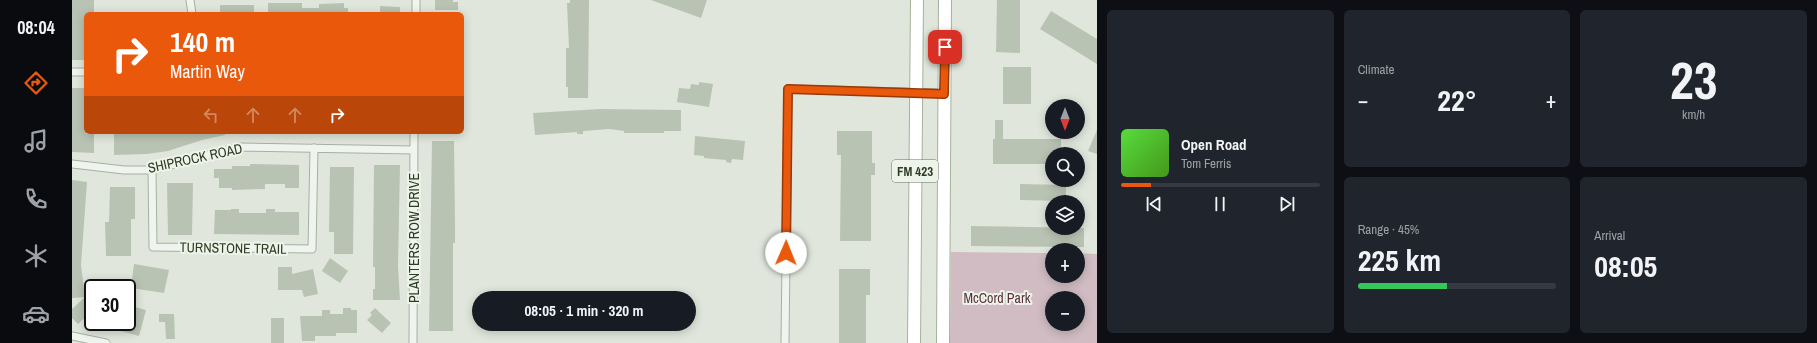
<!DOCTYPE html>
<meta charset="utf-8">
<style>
body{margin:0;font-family:"Archivo Narrow",sans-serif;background:#20242c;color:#f1f3f6;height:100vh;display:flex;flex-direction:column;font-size:15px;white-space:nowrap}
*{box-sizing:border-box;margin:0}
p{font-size:13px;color:#9ea1a6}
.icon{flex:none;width:22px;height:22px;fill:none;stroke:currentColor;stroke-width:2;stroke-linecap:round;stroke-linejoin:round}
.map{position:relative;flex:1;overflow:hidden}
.drawer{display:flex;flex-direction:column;gap:10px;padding:10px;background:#0d0f14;width:720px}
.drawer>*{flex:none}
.top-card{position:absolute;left:12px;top:12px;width:380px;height:122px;border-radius:6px;box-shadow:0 2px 10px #0003;background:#ea580c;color:#fff;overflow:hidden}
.needle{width:26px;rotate:180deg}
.fabs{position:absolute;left:973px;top:99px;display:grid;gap:8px}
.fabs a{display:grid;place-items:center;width:40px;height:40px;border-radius:50%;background:#171b24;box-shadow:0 2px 10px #0003;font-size:20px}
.speed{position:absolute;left:12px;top:279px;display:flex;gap:8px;font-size:20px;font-weight:700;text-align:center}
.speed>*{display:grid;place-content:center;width:52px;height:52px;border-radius:50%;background:#171b24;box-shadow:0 2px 10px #0003;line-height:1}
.speed .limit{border:2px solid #111;border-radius:6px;background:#fff;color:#111}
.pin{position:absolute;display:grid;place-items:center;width:34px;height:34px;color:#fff;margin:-17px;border-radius:8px;box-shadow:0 2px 6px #0006}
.me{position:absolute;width:44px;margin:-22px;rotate:1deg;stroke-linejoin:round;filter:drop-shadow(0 0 3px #0008)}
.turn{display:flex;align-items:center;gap:14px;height:84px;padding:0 20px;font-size:18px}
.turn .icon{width:52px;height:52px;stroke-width:2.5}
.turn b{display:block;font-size:28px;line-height:34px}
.lanes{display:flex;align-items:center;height:38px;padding:0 20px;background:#0003;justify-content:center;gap:20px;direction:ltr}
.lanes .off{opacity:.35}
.big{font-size:30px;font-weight:700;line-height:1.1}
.drawer .tile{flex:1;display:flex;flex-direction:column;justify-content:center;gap:6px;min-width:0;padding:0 14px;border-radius:6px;background:#20242c}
.drawer .dial{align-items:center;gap:0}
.dial b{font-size:52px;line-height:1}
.song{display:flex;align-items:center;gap:12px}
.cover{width:48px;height:48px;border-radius:6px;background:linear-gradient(135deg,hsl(110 70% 55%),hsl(100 70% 35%))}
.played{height:4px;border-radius:2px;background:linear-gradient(90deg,#ea580c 15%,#363941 15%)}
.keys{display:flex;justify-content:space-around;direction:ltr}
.heat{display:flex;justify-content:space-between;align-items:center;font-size:22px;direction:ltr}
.charge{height:6px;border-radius:3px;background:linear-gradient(90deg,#34c759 45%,#363941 0)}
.drawer .tiles{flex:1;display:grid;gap:10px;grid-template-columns:repeat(3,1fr)}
.tile:first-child{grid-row:span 2}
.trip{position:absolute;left:400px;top:291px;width:224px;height:40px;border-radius:20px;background:#171b24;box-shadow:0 2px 10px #0003;font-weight:700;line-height:40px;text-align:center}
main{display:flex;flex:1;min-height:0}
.menu{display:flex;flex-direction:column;width:72px;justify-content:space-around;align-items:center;background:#090b0e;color:#9ea1a6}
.menu .icon{width:28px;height:28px}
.menu .selected{color:#ea580c}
.menu b{font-size:18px;color:#f1f3f6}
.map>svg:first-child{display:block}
.green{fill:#d0bcc2;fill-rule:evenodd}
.building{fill:#b9c3b3}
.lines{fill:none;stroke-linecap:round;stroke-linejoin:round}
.street-casing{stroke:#a7b0a1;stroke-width:9}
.primary-casing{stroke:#a5b29b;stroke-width:14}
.street{stroke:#f0f4ee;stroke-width:7}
.primary{stroke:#fff;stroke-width:12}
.route-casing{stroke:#983908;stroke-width:10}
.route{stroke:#ea580c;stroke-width:7}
.labels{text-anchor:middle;stroke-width:4;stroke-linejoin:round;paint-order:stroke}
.shield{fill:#eff4eb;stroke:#687360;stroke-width:1}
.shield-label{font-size:13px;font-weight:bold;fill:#2e3c25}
.street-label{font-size:14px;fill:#2e3c25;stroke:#eff4eb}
.park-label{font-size:14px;fill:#58333b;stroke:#eff4eb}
</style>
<main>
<nav class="menu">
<b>08:04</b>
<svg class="icon selected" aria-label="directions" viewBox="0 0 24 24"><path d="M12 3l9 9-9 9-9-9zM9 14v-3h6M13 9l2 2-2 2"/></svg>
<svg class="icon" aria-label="music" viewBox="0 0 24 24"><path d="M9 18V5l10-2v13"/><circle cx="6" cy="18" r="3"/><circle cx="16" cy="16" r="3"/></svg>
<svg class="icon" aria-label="phone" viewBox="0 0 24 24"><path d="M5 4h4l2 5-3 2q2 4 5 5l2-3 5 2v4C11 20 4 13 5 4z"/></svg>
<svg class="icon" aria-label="climate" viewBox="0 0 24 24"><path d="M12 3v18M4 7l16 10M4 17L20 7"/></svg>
<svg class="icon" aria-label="car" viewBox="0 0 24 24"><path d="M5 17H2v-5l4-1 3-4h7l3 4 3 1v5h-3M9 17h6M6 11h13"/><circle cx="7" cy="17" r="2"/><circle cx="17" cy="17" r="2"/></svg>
</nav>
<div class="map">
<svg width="1025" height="343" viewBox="0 0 1025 343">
<rect width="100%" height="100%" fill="#e0e6db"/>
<path class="green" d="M879,252L980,253V276H1006V253L1025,254V343H878ZM980,298H1006V324H980Z"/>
<path class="building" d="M0,0H22V14H14V60H0Z
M363,0H381V2H386V10H363Z
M498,0H517L516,98H496V87H494V48H497L495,3H498Z
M579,0H635L629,18Z
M925,0H948V53L924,52Z
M196,3H230V8H247V4L272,3V8H276V14H196Z
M148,5H182V14H148Z
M308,6L328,7V14H308Z
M979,11L1025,39V64L968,29Z
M931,67H959V104H931Z
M627,82L641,84L637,107L605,102L607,88L618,89L619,84L627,85Z
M0,88H14V134H22V153L0,152Z
M528,109L609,110V131H592V133H552V131L537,129L511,131V134H505V132L463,135L461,113Z
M923,120H931V139H989V154H980V164H921V139H923Z
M1025,130V154L1016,151Z
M765,131H800V163H803V175H799V241H768L769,155H765Z
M60,132H153V135L130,140L96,151L75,154L42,155V133Z
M623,136L673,141L671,160L660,159L659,163L654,162V160L632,158V156L622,155Z
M360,141H382L383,225V243H381V331H357Z
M178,164L227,165V188H213V184H193V189L160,190V188H147V178H142V169H160V166H178Z
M302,165H328L326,267L328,300H301V289H303V267H301Z
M258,167H282L281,254H262V232H257Z
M0,180L15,182L9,265L13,297L0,298Z
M95,183H121L120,235H96Z
M948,184L994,185V201L948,200Z
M38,187H63V219H59V256H34L33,222H37Z
M159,209H167V213H194V209H203V212H227V235L142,234L143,210H159Z
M899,226L1012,228V247L899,246Z
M258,258L276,271L268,283L250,271Z
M62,264L97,270L92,293L59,288Z
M206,267H220V274L241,269L246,294L232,297L230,290H206Z
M767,269H798V295H794V343H767Z
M13,297L14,304L20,311L6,324L0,318V309Z
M63,307L74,310L67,336L38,328L19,326V322H55V310L62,311Z
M271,308H279V310H285V333H264V336H243V341H230L228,316H250V310H258V314H271Z
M303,308L319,323L310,333L295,320L300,315L298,313Z
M87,314H102L103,339H94L93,322H87Z
M199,318H212V343H199Z"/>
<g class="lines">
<defs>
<path id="street" d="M118,0L120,14
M344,14V0
M0,72H14
M0,164L52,170H80L166,147L342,150
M80,170L81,247L240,249L242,148
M0,336L34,343
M341,343L342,132
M713,343L716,89L872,93"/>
<path id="primary" d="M842,343L845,0
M871,343L873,0"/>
</defs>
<use href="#street" class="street-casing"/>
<use href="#primary" class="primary-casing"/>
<use href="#street" class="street"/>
<use href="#primary" class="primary"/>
</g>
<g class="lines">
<defs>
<path id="route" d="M714,253L716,89L872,94L873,47"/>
</defs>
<use href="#route" class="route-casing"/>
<use href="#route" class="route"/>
</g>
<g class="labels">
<rect class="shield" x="820" y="160" width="46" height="22" rx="3"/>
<g class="shield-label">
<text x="843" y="176">FM 423</text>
</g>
<g class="street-label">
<text transform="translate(123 158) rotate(-12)" y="5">SHIPROCK ROAD</text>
<text transform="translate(342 238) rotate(-90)" y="5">PLANTERS ROW DRIVE</text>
<text transform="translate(161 248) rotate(1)" y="5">TURNSTONE TRAIL</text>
</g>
<g class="park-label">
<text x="925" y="303">McCord Park</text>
</g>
</g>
</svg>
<div class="fabs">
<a><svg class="needle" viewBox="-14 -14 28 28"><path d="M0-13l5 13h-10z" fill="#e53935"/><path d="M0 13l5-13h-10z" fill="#9ea1a6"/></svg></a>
<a><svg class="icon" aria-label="search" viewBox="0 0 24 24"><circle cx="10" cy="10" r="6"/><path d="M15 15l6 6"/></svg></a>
<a><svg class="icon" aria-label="layers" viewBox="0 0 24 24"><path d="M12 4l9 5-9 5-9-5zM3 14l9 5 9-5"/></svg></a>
<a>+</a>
<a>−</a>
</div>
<div class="speed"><div class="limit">30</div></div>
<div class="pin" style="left:873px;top:47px;background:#d93025"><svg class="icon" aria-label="arrive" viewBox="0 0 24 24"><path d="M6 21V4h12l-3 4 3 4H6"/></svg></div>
<svg class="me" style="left:714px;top:253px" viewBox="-20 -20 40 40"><circle r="19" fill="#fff"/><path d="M0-13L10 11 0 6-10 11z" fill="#ea580c"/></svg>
<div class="trip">08:05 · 1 min · 320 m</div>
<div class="top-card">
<div class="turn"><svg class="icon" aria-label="right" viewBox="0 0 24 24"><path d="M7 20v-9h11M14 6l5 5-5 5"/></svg><div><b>140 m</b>Martin Way</div></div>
<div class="lanes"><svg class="icon off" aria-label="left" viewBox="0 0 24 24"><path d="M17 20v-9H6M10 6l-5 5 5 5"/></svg><svg class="icon off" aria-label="ahead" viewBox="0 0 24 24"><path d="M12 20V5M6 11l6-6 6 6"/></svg><svg class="icon off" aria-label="ahead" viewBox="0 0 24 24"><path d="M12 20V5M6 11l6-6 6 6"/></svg><svg class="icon" aria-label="right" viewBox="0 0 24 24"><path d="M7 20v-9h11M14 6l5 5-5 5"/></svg></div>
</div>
</div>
<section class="drawer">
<div class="tiles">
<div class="tile">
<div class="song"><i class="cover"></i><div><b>Open Road</b><p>Tom Ferris</p></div></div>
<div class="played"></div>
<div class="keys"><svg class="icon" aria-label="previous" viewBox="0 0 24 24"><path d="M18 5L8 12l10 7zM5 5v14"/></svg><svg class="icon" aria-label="pause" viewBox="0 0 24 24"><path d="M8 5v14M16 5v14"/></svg><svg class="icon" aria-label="next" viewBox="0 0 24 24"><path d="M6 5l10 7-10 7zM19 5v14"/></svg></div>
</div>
<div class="tile"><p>Climate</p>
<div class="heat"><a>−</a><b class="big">22°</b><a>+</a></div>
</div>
<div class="tile dial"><b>23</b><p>km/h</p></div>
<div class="tile"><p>Range · 45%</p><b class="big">225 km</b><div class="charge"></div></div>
<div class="tile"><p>Arrival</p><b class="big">08:05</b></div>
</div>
</section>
</main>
